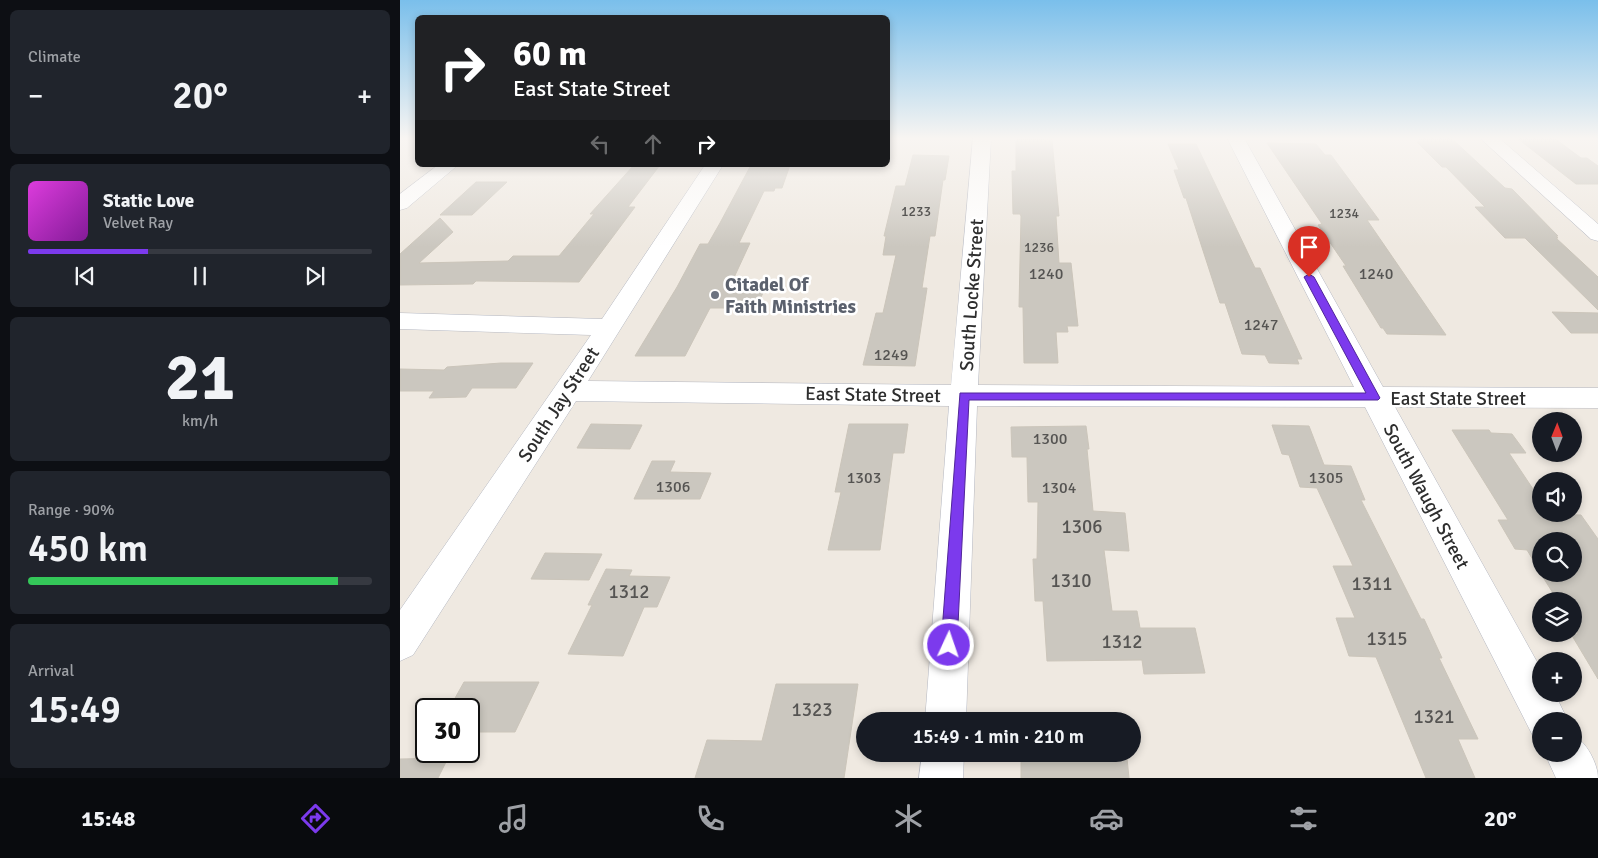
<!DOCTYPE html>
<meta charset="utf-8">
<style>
body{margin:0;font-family:Signika,sans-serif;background:#20242c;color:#f1f3f6;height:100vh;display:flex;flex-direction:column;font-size:19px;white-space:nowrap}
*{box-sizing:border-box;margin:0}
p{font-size:16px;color:#9ea1a6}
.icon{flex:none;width:28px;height:28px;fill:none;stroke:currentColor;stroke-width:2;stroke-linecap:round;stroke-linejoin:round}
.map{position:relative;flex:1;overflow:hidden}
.details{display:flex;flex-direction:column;gap:10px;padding:10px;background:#0d0f14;width:400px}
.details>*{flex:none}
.banner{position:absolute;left:15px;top:15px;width:475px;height:152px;border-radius:8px;box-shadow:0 2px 8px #0003;background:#202124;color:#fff;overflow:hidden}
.needle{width:32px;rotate:1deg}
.controls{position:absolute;left:1132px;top:412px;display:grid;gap:10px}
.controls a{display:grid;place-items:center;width:50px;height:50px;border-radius:50%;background:#171b24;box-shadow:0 2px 8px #0003;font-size:25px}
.speed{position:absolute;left:15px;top:698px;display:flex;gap:10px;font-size:25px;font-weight:700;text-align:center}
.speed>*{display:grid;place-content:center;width:65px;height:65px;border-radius:50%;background:#171b24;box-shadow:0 2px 8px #0003;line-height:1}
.speed .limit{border:2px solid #111;border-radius:8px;background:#fff;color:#111}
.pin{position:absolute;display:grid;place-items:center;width:42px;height:42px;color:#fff;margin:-51px -21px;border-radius:50% 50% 50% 0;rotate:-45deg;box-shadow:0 0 5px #0007}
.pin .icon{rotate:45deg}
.me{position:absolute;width:55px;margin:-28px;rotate:3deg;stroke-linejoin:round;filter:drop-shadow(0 0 4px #0008)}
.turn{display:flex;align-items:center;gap:18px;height:105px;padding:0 15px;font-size:22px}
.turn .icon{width:65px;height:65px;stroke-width:2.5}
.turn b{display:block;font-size:35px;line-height:42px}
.lanes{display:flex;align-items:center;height:48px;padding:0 15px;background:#0003;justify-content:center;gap:25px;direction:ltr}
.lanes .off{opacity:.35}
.big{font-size:38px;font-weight:600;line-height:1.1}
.details .card{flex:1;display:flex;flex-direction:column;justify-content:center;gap:8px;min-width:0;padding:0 18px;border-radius:8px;background:#20242c}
.details .dial{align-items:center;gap:0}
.dial b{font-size:65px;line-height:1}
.song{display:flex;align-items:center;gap:15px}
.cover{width:60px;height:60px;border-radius:8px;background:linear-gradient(135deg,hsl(300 70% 55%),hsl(290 70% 35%))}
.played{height:5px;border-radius:2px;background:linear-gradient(90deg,#7c3aed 35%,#363941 35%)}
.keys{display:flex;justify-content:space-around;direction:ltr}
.heat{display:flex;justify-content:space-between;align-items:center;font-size:28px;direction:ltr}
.charge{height:8px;border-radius:4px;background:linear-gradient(90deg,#34c759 90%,#363941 0)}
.trip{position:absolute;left:456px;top:712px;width:285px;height:50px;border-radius:25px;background:#171b24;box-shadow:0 2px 8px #0003;font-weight:600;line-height:50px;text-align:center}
.menu{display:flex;height:80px;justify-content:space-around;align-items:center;background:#090b0e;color:#9ea1a6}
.menu .icon{width:35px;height:35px}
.menu .selected{color:#7c3aed}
.menu b{font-size:22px;color:#f1f3f6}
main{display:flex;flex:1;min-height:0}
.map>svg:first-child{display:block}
.building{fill:#cbc7bf;stroke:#cbc5ba}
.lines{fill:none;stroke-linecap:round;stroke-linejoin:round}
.minor-casing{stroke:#b4b7c1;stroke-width:1}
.minor{fill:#fff;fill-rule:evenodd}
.route{fill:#7c3aed;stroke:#51269a}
.worship-dot{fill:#6b7280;stroke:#fff;stroke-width:2}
.labels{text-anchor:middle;stroke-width:5;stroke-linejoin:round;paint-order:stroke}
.far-number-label{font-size:14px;fill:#555452}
.number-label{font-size:16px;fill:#555452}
.worship-label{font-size:19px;font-weight:bold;fill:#5b616d;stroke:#fff;text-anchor:start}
.street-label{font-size:19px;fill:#2e2e2e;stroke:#fff}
.near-number-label{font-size:19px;fill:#555452}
</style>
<main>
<section class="details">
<div class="card"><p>Climate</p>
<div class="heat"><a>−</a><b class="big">20°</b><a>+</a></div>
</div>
<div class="card">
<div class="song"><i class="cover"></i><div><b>Static Love</b><p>Velvet Ray</p></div></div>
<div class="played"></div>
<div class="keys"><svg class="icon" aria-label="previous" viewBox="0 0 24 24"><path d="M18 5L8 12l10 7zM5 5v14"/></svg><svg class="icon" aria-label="pause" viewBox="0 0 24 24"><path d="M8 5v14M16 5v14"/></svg><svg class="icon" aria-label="next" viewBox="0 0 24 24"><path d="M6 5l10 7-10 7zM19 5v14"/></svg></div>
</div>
<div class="card dial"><b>21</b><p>km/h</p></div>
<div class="card"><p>Range · 90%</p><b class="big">450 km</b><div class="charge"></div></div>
<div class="card"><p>Arrival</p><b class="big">15:49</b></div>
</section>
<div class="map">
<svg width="1198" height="778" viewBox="0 0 1198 778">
<rect width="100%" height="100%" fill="#efe9e1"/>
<path class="building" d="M1018,138H1051L1105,188L1112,189L1158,236H1156L1158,238H1156L1198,277V310L1125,238H1105L1075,207H1085L1046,167H1042L1017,142H1022Z
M1117,138H1154L1181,158H1187L1198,166V184H1176Z
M616,139L652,140L659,216H656L659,263H671L678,326H667L668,332H656L658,363H624L623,307H619L621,216L620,214H613L612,171H616Z
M867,143L916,144L925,155H931L979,220H967L1046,335L987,334L983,328H981L943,266H946L918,225L922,224Z
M768,144H796L855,268H860L902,359H897L899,364L869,363L865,355L842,354L825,303H820L786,198H784L774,170H779Z
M513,155L549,156L545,180H543L535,236H530L522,288H527L515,366L463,365L476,313H483L496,255H483L486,236H484L496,186H505Z
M234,165H260L228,207H235L179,282L76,281L73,284L0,285V254L40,218L53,232L19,263L108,261L113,256H159L194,214H190Z
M351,165H390L382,188H375L374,191H364L339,243H350L331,284H367L356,308H310L285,356H235L277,287L300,244H308L320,223Z
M76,182H107L72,215H40Z
M1152,312L1198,313V333H1171Z
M101,363H133L116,388H72L66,397L29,398L34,391H0V369L44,370L47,367Z
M191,424L242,425L230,449L177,448Z
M449,424H508L504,453H493L480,550H428L441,492H435Z
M872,425L909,426L924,465L951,466L965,500H961L1021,619H1024L1042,658H1039L1078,739H1058L1075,778H1026L976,657L949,656L936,618H955L933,566H953L917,488L900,487L889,455L882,454Z
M686,426L689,449H687L693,511L725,513L729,551L704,550L712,611H737L740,628H795L805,673L744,674L742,660L647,661L643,601H635L633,559H637L638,502H628L627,457H612L611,427Z
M1052,430H1089L1091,433L1112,434L1126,453H1109L1141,501V514L1181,515L1198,539V679L1171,634H1178L1174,626V601H1158L1141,574H1174V541H1141V573L1127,550L1115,549L1098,520H1108Z
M252,461H275L270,472L311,473L300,499H234Z
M145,553L202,554L189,580L131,579Z
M206,569L232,570L229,576L270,577L257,607H244L223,656L168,654L192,605H188Z
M64,682H139L115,732H69V709H49Z
M376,684H458L444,778H295L307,740L362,741Z
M621,756L727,758L729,778H621Z
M48,758L38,778H0V759Z"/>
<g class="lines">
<defs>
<path id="minor" d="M573,138H591L578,385L954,387L827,138H844L983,387L1198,388V408L995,407L1141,669V694H1155L1168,721H1141V739L1133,736L965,407L577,406L566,721H525L549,406L176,401L13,655L0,661V610L191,335L0,329V313L202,319L305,165H323L188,381L551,385Z
M1080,138H1099L1198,224V241L1191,239Z
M38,165H58L7,208L0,210V194Z
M1174,736C1186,741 1198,764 1198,778H1156L1145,754H1174Z
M522,754H564L563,778H519Z"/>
</defs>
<use href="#minor" class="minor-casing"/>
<use href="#minor" class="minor"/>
</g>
<linearGradient id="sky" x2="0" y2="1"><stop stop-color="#7abfeb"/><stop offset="0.56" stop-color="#f8f5f2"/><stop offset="1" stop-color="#f8f5f2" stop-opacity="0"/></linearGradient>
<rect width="1198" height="247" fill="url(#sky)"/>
<path class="route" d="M909,274L914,277L980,398L978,400H569L557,645L555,650L549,652L544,650L541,645L560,393H966L904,277Z"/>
<circle class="worship-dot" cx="315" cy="295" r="5"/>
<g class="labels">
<g class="far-number-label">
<text x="516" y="216">1233</text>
<text x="944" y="218">1234</text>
<text x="639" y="252">1236</text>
</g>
<g class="number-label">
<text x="646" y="279">1240</text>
<text x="976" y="279">1240</text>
<text x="861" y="330">1247</text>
<text x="491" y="360">1249</text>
<text x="650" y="444">1300</text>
<text x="464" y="483">1303</text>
<text x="926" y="483">1305</text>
<text x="273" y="492">1306</text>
<text x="659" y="493">1304</text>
</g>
<g class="worship-label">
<text x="325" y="291">Citadel Of<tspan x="325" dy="22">Faith Ministries</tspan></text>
</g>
<g class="street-label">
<text transform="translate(571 295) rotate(-86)" y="7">South Locke Street</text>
<text transform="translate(473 394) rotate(1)" y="7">East State Street</text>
<text x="1058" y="405">East State Street</text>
<text transform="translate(158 404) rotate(-57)" y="7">South Jay Street</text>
<text transform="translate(1027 496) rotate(62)" y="7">South Waugh Street</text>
</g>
<g class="near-number-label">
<text x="682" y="533">1306</text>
<text x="671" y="587">1310</text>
<text x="972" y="590">1311</text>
<text x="229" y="598">1312</text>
<text x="987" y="645">1315</text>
<text x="722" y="648">1312</text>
<text x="412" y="716">1323</text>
<text x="1034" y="723">1321</text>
</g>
</g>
</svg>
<div class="controls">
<a><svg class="needle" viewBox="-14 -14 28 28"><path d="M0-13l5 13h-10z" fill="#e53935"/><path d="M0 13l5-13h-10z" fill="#9ea1a6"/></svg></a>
<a><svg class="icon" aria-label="sound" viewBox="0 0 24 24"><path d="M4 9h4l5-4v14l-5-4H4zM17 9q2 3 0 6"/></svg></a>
<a><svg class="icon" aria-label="search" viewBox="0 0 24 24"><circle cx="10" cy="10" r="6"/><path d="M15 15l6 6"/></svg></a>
<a><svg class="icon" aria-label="layers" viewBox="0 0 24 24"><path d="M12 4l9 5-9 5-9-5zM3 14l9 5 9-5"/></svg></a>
<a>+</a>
<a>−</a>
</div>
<div class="speed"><div class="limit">30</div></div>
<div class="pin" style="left:909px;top:277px;background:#d93025"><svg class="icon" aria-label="arrive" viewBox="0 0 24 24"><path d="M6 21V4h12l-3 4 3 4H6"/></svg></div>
<svg class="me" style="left:549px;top:645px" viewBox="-20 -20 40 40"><circle r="17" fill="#7c3aed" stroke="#fff" stroke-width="3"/><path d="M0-11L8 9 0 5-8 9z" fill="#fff"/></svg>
<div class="trip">15:49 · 1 min · 210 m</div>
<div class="banner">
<div class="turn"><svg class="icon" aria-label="right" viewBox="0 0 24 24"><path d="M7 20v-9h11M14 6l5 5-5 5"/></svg><div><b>60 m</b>East State Street</div></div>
<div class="lanes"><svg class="icon off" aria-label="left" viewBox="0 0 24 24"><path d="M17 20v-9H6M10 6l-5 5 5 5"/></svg><svg class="icon off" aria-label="ahead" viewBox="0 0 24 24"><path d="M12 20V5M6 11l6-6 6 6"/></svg><svg class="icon" aria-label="right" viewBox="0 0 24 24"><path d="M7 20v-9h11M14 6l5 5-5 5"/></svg></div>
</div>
</div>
</main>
<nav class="menu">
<b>15:48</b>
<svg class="icon selected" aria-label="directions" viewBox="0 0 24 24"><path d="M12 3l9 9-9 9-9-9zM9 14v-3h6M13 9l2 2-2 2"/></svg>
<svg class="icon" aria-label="music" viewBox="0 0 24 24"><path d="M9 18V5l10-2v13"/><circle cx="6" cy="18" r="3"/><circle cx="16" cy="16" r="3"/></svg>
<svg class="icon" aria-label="phone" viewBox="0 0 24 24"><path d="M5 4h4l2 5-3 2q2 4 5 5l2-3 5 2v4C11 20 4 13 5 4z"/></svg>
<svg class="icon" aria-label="climate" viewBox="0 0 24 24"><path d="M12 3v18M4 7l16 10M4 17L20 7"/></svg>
<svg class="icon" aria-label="car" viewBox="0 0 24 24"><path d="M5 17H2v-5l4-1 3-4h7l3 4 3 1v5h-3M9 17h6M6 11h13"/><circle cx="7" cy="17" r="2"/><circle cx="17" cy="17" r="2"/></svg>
<svg class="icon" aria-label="filters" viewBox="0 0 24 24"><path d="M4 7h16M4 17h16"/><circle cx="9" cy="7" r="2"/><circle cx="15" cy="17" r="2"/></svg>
<b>20°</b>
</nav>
